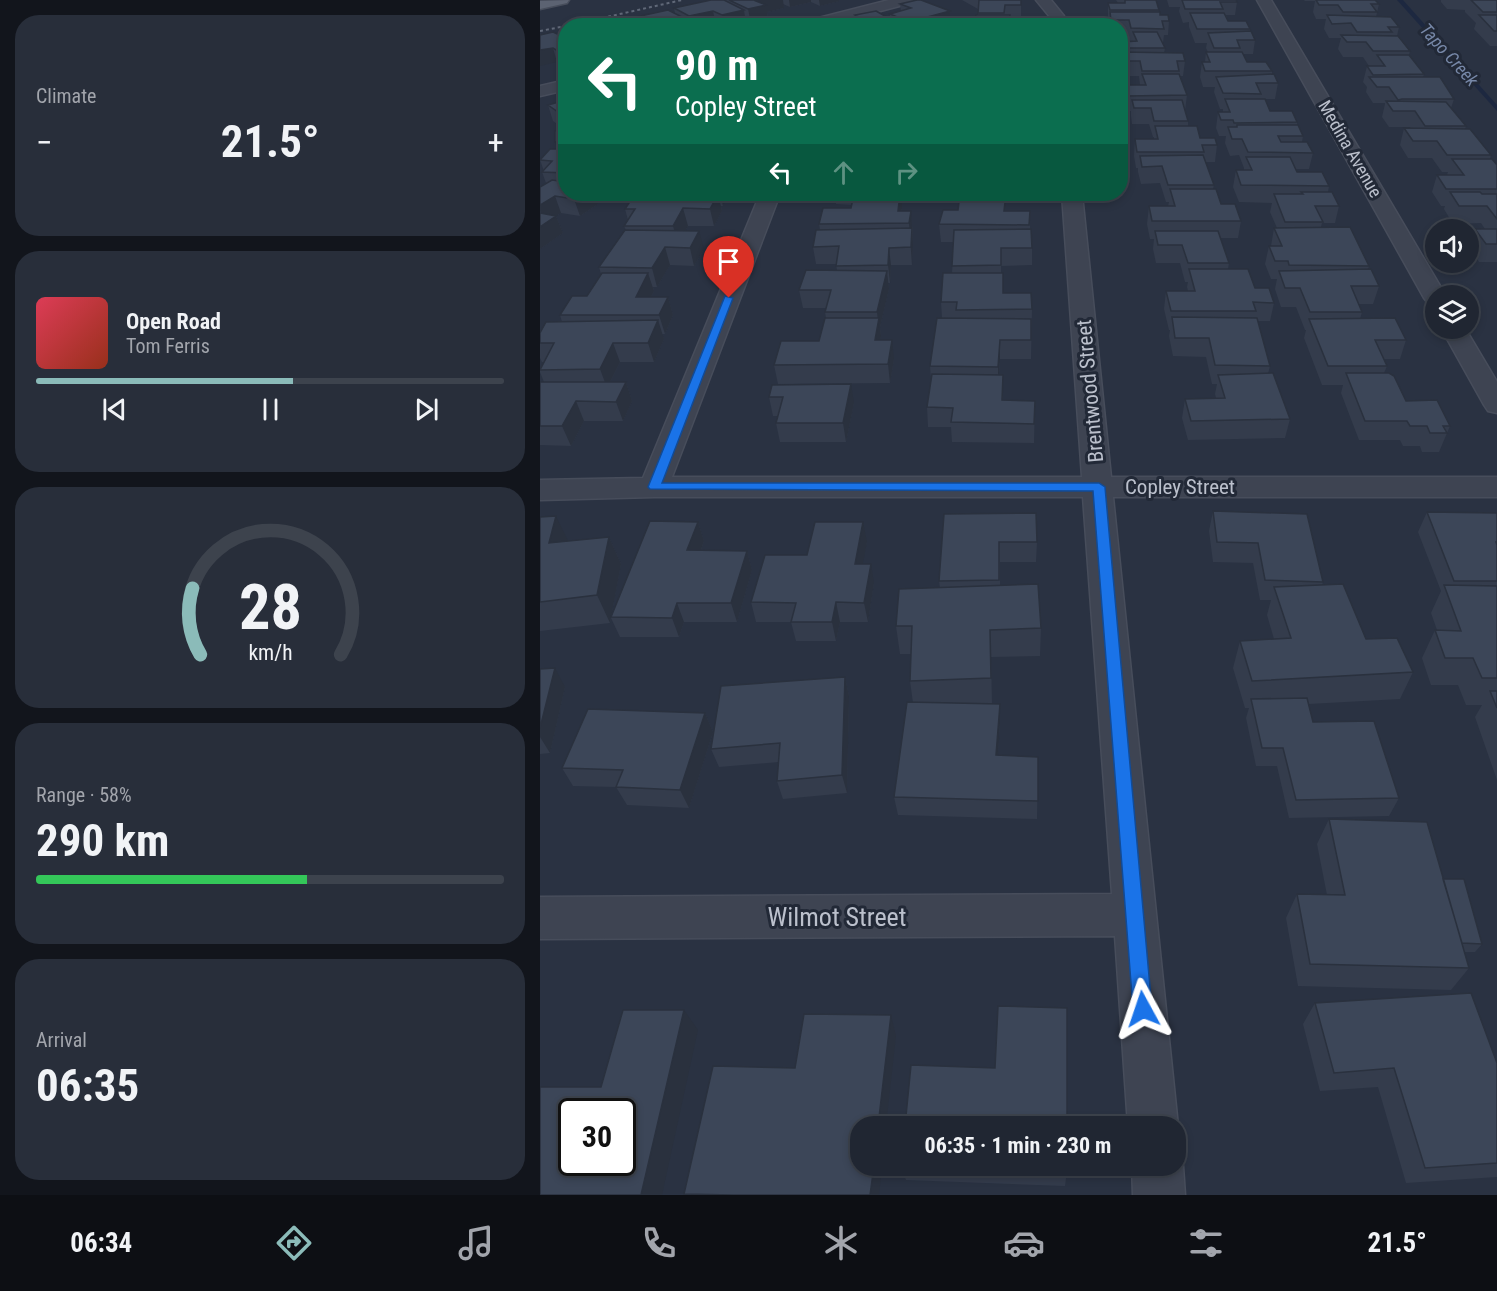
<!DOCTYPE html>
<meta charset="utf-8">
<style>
body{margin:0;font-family:"Roboto Condensed",sans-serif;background:#282e3a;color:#f1f3f6;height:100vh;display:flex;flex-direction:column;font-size:22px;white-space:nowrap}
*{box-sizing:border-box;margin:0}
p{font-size:20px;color:#a2a5ac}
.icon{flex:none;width:33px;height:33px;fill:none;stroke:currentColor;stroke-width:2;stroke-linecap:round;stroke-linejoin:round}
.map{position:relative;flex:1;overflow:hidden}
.drawer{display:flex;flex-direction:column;gap:15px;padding:15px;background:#12151c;width:540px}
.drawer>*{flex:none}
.guide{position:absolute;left:18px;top:18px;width:570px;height:183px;border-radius:24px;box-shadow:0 3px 9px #0003,0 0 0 2px #3d434d;background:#0b6e4f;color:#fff;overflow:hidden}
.fabs{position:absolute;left:885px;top:219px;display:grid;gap:12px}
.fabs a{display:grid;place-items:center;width:54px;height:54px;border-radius:50%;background:#202632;box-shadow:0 3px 9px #0003,0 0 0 2px #3d434d;font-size:30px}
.speed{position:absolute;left:18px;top:1098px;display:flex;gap:12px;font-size:30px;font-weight:700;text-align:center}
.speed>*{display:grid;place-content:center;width:78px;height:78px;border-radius:50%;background:#202632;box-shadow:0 3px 9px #0003,0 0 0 2px #3d434d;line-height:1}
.speed .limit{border:3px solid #111;border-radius:9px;background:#fff;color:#111}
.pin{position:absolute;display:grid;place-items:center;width:51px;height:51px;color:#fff;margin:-62px -26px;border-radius:50% 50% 50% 0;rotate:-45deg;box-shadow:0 0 6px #0007}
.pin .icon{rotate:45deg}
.me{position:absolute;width:66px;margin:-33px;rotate:355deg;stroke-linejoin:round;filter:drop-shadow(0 0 4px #0008)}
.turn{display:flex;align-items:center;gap:21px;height:126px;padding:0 18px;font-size:27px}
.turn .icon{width:78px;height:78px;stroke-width:2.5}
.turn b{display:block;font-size:42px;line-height:51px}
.lanes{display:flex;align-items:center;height:57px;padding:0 18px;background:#0003;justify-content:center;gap:30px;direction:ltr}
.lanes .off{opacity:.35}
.big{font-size:45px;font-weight:700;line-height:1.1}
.drawer .tile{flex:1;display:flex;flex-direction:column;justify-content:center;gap:9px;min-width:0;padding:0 21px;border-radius:24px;background:#282e3a}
.drawer .dial{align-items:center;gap:0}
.dial svg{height:156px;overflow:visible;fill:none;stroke:#3d434d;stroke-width:7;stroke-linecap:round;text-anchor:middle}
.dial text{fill:#f1f3f6;stroke:none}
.song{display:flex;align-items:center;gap:18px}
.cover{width:72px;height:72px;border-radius:9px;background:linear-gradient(135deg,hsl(350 70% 55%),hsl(10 70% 35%))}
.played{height:6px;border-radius:3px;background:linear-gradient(90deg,#8bbbb9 55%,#3d434d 55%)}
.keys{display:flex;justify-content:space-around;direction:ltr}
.heat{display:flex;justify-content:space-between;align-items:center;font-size:33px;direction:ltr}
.charge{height:9px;border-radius:4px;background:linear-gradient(90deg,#34c759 58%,#3d434d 0)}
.trip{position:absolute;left:310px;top:1116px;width:336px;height:60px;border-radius:24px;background:#202632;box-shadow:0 3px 9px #0003,0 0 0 2px #3d434d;font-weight:700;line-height:60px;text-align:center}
.tab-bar{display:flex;height:96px;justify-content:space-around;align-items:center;background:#0d0f14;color:#a2a5ac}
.tab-bar .icon{width:42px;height:42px}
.tab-bar .active{color:#8bbbb9}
.tab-bar b{font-size:27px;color:#f1f3f6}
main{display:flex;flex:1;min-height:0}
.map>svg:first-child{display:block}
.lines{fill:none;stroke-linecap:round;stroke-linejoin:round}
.stream{fill:#1d2840;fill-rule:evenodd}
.street-casing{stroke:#474d5b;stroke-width:3}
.primary-casing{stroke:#474d5b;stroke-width:3}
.street{fill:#3e4452;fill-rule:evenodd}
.primary{fill:#5c6372;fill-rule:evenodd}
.rail{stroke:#606878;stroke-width:2;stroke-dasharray:3 3;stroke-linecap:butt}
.wall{fill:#343c4c}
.shaded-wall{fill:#2a313e}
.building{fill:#3c4658;stroke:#2a313e;stroke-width:1.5;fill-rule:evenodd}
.route{fill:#1a73e8;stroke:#114b97;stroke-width:1.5}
.labels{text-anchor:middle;stroke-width:6;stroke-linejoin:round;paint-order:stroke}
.far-water-label{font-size:18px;font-style:italic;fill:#7788a8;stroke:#222937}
.far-street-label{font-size:18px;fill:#bbc0cc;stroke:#222937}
.street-label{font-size:21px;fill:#bbc0cc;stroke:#222937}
.near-street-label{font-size:26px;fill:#bbc0cc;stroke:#222937}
</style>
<main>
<section class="drawer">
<div class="tile"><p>Climate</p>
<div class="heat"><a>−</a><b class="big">21.5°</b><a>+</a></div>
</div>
<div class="tile">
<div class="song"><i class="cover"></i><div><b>Open Road</b><p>Tom Ferris</p></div></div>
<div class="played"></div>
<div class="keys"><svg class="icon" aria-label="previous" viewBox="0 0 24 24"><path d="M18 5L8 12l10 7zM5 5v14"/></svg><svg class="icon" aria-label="pause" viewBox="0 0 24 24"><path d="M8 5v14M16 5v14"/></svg><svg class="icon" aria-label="next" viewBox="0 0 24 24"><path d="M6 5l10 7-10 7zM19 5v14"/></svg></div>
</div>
<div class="tile dial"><svg viewBox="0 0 100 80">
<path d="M14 69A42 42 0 1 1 86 69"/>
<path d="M14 69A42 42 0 0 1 10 35" stroke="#8bbbb9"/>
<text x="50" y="56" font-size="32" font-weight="700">28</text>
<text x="50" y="72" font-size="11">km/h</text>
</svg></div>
<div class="tile"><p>Range · 58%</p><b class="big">290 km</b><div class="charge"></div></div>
<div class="tile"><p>Arrival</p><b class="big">06:35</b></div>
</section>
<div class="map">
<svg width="957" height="1195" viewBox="0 0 957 1195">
<rect width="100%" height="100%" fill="#2a3242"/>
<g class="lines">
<path class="stream" d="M857,0H863L957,105V111Z"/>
<defs>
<path id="street" d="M349,0H373L371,3L283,26H257L259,23Z
M496,0H511L524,16V26H510V17Z
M717,0H731L906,296H896V305L888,303L884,298Z
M26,80V90L0,96V86Z
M220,194H240L132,477H542L522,194H542L571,477H957V497H573L638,1126L636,1131V1126H588L575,936L0,939V897L572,894L543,497H114L0,500V480L103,478Z
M901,328H925L957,382V413L948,411L944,405Z
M636,1150L643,1166L645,1195H593L592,1166H636Z"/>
<path id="primary" d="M29,0L27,3L0,9V1Z"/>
</defs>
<use href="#street" class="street-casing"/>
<use href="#primary" class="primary-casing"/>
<use href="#street" class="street"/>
<use href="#primary" class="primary"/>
<path class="rail" d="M27,26L142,0
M0,31L26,26"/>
</g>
<path class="wall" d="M171,0H299V1L280,6L271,2L250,7L243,4L244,8L227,12L228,19L211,23L206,20V24L199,26H178L176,25L172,26H56L83,25L82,20L135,13L134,8Z
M422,0H481V19H470L434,26L438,15V9Z
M576,0H616L620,15L629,21L628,35H624L623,43L625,48L624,53L645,61L643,76H640L647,95L645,111L648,121V126L660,138L677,145L675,162H665L674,185L673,189L681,204L701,221L698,238H680L689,263L688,269L734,303L730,321H718L730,366L728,374L750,419L745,438L648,440L642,418L645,399L676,398L675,394L677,384H672L666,357L633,356L629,336L630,330H629L624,309L626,291H648L647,287L648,282H645L640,263H616L613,249L614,239H610L607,224L609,206H628L629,202H626L620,183L601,184L598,172V168H596L594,156L595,139H614V137H613L609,124H592L591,116V111H586L583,101L584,85H600L599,76H580V42H589L588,34H580V26H569L568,17V3H578Z
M627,0H696L697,2L695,15H686L688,21L710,29V31L715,40L713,54H703L707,62L732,71V74L738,83L735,99H720L730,111L757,122V125L763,136L762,142L773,153L769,169H756L757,172L789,186L788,192L799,206L795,223H782L781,227L829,266L828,269L839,286L833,304H819L822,312L820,319L866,340L860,359H844L847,366L844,373L866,401L910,426L899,452H882L880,446H863L860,440H819L801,393L803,385H782L764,338L766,330H765L756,307H741L735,289L737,279H731L725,264L729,246H731L734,228H737L730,212L732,203L699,202L693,187L696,170H704V168L699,155L690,156L685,143L686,136H679L676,128L678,112H683V109H680L674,92L675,87H663L660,77L662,62H665L666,52H668L666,48L667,43H655L649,27V22L643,23L639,11L640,7H629Z
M764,0H835L839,4L836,17L859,27L857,36L870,51L869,55L884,74L883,77L914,99L911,108L926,126L925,129L951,155L950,159L957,165V262H939L929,246L935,229H945L941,223L913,224L904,209L905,206H901L892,192L897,175H907L908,172H902L892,158H868L860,145L864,128H871L870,127H849L842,117L845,104V103H833L826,92L827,87L823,82L827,66H834H829L823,57H803L798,49L801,38H789L784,29L786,19H776L773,12L775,1H765Z
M901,0H957V46H950L934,29L936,23L925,12V10L907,9L901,2Z
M360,4L410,25L307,26L316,23L315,15L350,19V14L361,11Z
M0,35L26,38L25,67L17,62Z
M26,91V127L23,128L13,121L8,105L20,102L18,93Z
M26,129V194H55L58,204L40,216L21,213L16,216L23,233L0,249V187L6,183L2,172L4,171L0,160L18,149Z
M95,194H188L183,206H181L182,211L174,226H148L145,231L164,249L154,266L130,265L117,287H113L114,291L111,297H128L133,315L125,334H122L124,339L114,362H80L70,382H86L92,401L83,421H44L31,446L0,445V382H4L0,372V369L4,362H2L0,358V333L22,322L20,315L47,296L61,274L59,267L86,230L84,226L88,220L85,209Z
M295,194H362V211L373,228L372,265H351L350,283H348L349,289L340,327L341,336L340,340L354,359L350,383L238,384L234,365L279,341L286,318L285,312L286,308H263L259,290L297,270L296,264H276L273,247L280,230L279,224L311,208L312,205L296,204Z
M418,210L490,211V229L492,248V265L461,266V273L463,293L492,309L491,359H460L459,375L463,394V400L495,401L494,443L412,442L411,427H388L387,407L391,379L390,366L402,318L401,302L412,273L414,242H401L399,224Z
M232,385L314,403L306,442H240L236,423L238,416H233L229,397Z
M673,511L783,582L782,585L826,639L873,672L860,699L769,704L773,722L859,798L849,816L749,818L737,766H716L706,718L709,708H705L693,668L700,641L734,639L727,615L731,600H720L713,563L673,562L669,531Z
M887,512L957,513V780L935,717L942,705H926L918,685H891L882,658L895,630H897L891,613L901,591L878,532Z
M404,514L497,542L496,562H460V586L501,628L500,656L451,657L452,704L460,723L458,755L498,757L497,819L358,815L354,797L373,703L370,681L371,654H360L356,626L400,588L399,581Z
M0,517L28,541L69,537L81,564L71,617L158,522L164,541L161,550L207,551L212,570L197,622H144L139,637H80L71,618L70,623L0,631Z
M327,542L322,564L334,583L328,622H300L296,641H256L251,622H216L211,602L267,555Z
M0,669L25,687L10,753L0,754Z
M305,677L309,696L307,793L243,799L237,781L239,762L179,767L171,749Z
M165,713L173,732L149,808L87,805L76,787L33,786L22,768Z
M789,819L903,879L942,944L935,952H924L929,968L911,990L758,986L746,918L757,894L787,895L777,844Z
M775,1003L957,1063V1177L866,1183L838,1087L780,1091L763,1024Z
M361,1166H527V1171L525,1186L366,1180Z"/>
<path class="shaded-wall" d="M219,0H243L244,8L227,12L228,19L211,23L208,9L216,1Z
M249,0H271V2L250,7Z
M279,0H299V1L280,6Z
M204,10L206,24L199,26H184L182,15Z
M173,11L176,25L172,26H151L149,16Z
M410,11V25L369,26V22Z
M142,17L144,26H114V24Z
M13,48L17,62L0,66V50Z
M26,51V67H25L21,53Z
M26,110V127L23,128L18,112Z
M26,141V158H21L15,142Z
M42,194H55L58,204L40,216L34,199Z
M178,194L182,211L174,226L170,209Z
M180,194H188L183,206Z
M357,194H362V208L360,224L358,211Z
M15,196L21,213L16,216L23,233L0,249V227L5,223L0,211V205Z
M143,208L148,226L138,244L133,226Z
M371,211L373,245L372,265L369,223Z
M159,231L164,249L154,266L150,248Z
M125,247L130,265L117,287L112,268Z
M349,248L351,265L350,283L348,265Z
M347,271L349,289L340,327L341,336L337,359L335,340L338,322L337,312Z
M108,273L114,291L102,315L96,297Z
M128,297L133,315L125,334L119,315Z
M118,320L124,339L114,362L108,343Z
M352,340L354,359L350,383L348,364Z
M460,340V359L458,386V367Z
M73,343L80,362L67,388L60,369Z
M86,382L92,401L83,421L76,402Z
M311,384L314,403L306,442L303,423Z
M36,401L44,421L31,446L22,426Z
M16,516L29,543H9Z
M158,522L164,541L154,570L147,550Z
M323,522L327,542L319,583L315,564Z
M69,537L81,564L70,623L57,595Z
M207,551L212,570L197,622L191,603Z
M331,564L334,583L328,622L324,603Z
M296,602L300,622L296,641L292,622Z
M137,603L144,622L139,637L132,618Z
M15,668L25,687L10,753L0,737V728Z
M305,677L309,696L307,793L302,775Z
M460,704V723L457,774L456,755Z
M165,713L173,732L149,808L140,790Z
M144,1010L158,1030L122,1195H101Z
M351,1015L356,1036L346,1126H338Z
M334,1166H342L339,1195H330Z"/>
<path class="building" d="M171,0H184L204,10L182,15L173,11L149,16L134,8Z
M189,0H219L216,1L226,5L208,9Z
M377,0H381L410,11L369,22L350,14L371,8L360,4Z
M439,0H481V5H465L464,13H438Z
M585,0H616L619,10H570L568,3H585Z
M642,0H696L697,2H680L683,9H645Z
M776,0H835L839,4H831L837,12H803L798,5H779Z
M931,0H957V12H943Z
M128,10L142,17L114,24L118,26H91L82,20Z
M336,11L361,25L357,26L307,25L326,21L315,15Z
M570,12H620V15H628L629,21H622L624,29L591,28L589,20H571Z
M650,13H684L688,21H706L710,29H657Z
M436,15H470L469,25L487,26H434Z
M787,15L851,17L859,27H848L852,32H817L811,23L792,24Z
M939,15H957V31H954Z
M75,21L84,26H56Z
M711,31L715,40H697L700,48H674L668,33Z
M13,32L26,38V51L21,53L13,48L0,50V35Z
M593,32H617L625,48H580V42L597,41Z
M801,35L858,36L870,51H833L826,42H807Z
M580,52L643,53L645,61H637L639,71H602L600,61H580Z
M666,52H702L707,62H726L732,71H665L662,62H670Z
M837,55H869L884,74L833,75L827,66H845Z
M602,74H639L647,95L587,96L584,85H606Z
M734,74L738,83H716L721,94L683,93L676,77Z
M829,77H900L914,99H862L858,100L849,87H837Z
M26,91V99L18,93Z
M685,99H725L730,111H752L757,122L694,123L693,120H681L678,112H690Z
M26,100V110L18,112L8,105Z
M592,100H642L648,121H614L611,108H594Z
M846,101L906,102L926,126H885L875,111H853Z
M697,125H758L763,136H738L741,142H767L773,153L708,152L702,139H692L688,127H697Z
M615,126H657L660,138H675L677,145H662L664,152H597L595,139H618Z
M864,128L930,129L951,155H907L897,141H873Z
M26,129V141L15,142V131Z
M10,149H26V173L2,172L12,161L0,160Z
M663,155L674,185H628L622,166L602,167L600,156Z
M706,157H750L757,172H782L789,186L701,185L696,170H712Z
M912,159H952L957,165V189H906L897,175H924Z
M12,180L26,182V194H42L34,199L15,196L0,205V187Z
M630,189H676L681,204H695L701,221H612L609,206H635Z
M761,192H792L799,206H775L783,222H745L734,194H763Z
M910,192H940L942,194H957V219L947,206H919Z
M95,194H178L170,209L143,208L133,226H84L95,209H85Z
M314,194H360L358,211H371L369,223L279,224L283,208H311Z
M420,194H466L464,211H490L489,225L399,224L403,210H418Z
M0,213L16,216L0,227Z
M810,227L829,266L749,265L748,261H735L729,246H742L734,228Z
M372,228L371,247L349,248L348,265L296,266L299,246L273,247L276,230Z
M491,229L492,248H461V265L412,266L414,230Z
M935,229H957V244H946Z
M85,230L159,231L150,248L125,247L112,268L59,267Z
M615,231H678L689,263H648L642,245H618Z
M649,269H708L715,288H729L734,303L713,302L716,311H631L626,291H655Z
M831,269L839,286H811L822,312H770L760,288H745L739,271Z
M266,270L347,271L337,312H285L291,290H259Z
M62,273H108L96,297H128L119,315H20L32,296H47Z
M403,273H463V293H491L492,309L416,310L417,302H401Z
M632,317L717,318L730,366L675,365L669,338H635Z
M285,318H339L335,340H352L348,364L234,365L241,341H279Z
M397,318L491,319V340H460L458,367L390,366Z
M855,318L866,340H835L847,366H788L769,319Z
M118,320L108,343H73L60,369L0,370L14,343H0V333L6,322Z
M733,373L750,419L651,421L645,399L685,398L678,375Z
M806,373H849L854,376L866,401L897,400L910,426H903L907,433H890L887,426H870L867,421H825Z
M392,374L463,375L462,400L495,401L494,424L411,422L413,408L387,407Z
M0,382H86L76,402L36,401L22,426H0Z
M311,384L303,423H236L243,397H229L232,385Z
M673,511L767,514L783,582L725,580L718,543L677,542Z
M887,512L957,513V542H956L957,545V581H914Z
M496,513L497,542H459V580L399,581L404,514Z
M16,516L9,543L69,537L57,595L0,602V517Z
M110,521L158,522L147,550L207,551L191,603H137L132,618L71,617Z
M275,522H323L315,564H331L324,603L296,602L292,622H251L256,603L211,602L225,555H267Z
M498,584L501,628L450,630L451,678L370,681L372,626H356L359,589Z
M803,584L826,639L857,638L873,672L712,681L700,641L751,638L734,587Z
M904,585L957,586V678H942L933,658H905L895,630L921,631Z
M15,668L0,728V669Z
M305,677L302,775L237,781L240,743L171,749L181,686Z
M950,691H957V708Z
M767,698L773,722L834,721L859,798L756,800L743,748H722L711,699Z
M367,702L460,704L456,755L498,757V801L354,797Z
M48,709L165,713L140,790L76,787L83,770L22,768Z
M789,819L887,822L929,968L770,964L757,894L805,895Z
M903,879H924L942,944L922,943Z
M931,993L957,1063V1163L885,1168L854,1068L794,1073L775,1003Z
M458,1006L527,1008V1126H365L371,1065L455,1068Z
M83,1010H144L101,1195H0V1087H61ZM32,1112H82V1162H32Z
M264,1014L351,1015L338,1126H321V1166H334L330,1195H193L144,1194L173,1066L255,1068Z
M386,1166H527V1171Z"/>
<path class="route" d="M185,296L193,298L122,483H559L565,487L612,1009L609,1016L603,1019L596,1016L593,1009L553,491L110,489L108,487Z"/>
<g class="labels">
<g class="far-water-label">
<text transform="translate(909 55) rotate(48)" y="6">Tapo Creek</text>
</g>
<g class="far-street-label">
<text transform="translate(810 149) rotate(60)" y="6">Medina Avenue</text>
</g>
<g class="street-label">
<text transform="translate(550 391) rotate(-95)" y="7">Brentwood Street</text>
<text x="640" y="494">Copley Street</text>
</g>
<g class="near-street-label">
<text x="297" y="926">Wilmot Street</text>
</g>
</g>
</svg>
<div class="fabs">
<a><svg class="icon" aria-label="sound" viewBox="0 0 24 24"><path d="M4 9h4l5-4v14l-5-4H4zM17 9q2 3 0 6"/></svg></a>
<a><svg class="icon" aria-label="layers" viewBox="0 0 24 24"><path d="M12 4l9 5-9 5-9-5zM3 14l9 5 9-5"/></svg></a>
</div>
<div class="speed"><div class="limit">30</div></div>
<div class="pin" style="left:189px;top:298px;background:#d93025"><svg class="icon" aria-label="arrive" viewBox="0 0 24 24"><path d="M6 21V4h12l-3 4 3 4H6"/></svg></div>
<svg class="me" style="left:603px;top:1009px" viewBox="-20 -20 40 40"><path d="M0-17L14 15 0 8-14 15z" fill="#1a73e8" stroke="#fff" stroke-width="4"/></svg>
<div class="trip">06:35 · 1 min · 230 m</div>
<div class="guide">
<div class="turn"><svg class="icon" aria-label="left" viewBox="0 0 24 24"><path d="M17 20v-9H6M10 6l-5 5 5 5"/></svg><div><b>90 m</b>Copley Street</div></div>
<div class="lanes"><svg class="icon" aria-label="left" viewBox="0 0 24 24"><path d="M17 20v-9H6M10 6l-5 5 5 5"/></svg><svg class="icon off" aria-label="ahead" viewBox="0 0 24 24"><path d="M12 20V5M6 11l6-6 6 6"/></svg><svg class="icon off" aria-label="right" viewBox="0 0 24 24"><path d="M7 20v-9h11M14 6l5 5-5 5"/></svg></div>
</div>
</div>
</main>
<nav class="tab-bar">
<b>06:34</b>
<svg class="icon active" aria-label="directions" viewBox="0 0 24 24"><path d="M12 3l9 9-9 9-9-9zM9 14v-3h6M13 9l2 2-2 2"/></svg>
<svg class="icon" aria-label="music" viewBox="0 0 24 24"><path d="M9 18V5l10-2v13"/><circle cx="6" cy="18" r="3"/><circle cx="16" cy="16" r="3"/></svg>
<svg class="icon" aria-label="phone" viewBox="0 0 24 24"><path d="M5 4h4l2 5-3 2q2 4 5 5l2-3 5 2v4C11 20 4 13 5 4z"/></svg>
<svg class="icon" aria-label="climate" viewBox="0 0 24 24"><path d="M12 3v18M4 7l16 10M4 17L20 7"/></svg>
<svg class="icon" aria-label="car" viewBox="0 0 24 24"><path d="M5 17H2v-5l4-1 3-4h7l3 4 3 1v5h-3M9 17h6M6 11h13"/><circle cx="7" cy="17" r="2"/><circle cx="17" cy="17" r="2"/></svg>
<svg class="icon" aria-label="filters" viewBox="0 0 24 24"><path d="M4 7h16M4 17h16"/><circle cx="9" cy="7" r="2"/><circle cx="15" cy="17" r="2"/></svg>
<b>21.5°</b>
</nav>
